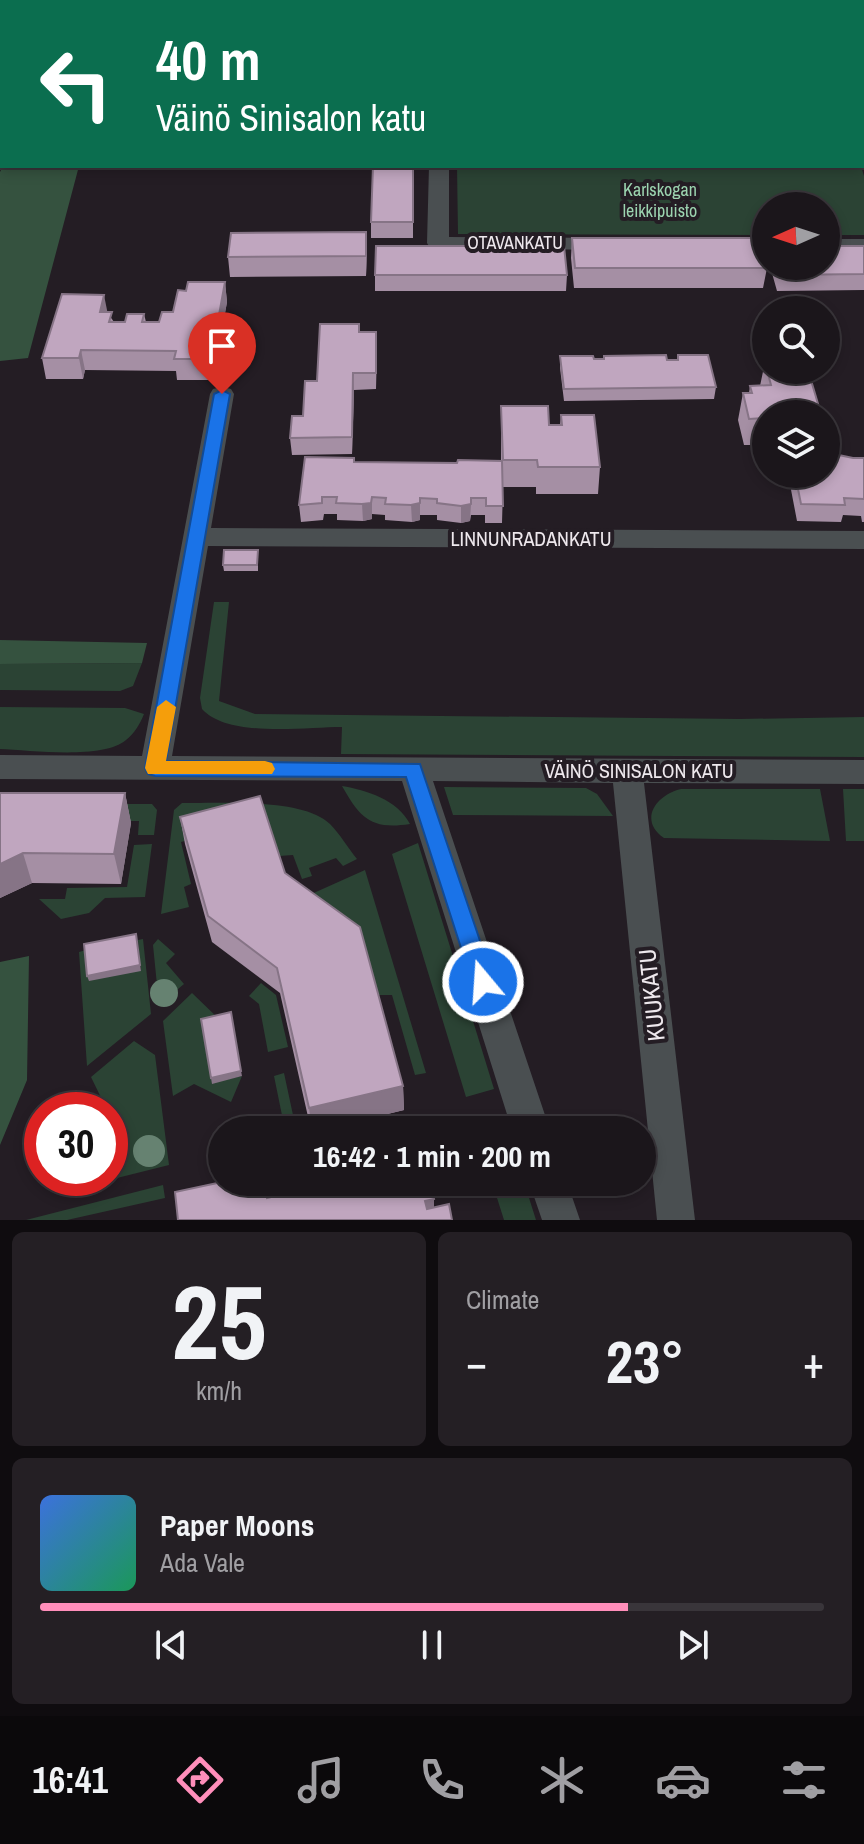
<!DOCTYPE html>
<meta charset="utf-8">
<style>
body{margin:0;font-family:"Archivo Narrow",sans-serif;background:#241f24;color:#f1f3f6;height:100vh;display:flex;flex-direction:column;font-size:30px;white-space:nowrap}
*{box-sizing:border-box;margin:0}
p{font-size:26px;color:#a09fa3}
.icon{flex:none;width:44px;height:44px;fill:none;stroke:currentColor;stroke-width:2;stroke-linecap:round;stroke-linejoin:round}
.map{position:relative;height:1220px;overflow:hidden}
.details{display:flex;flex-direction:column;gap:12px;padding:12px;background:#0f0c0f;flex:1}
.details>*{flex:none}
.top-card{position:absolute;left:0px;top:0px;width:864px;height:168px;box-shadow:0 4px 12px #0003,0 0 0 2px #39353a;background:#0b6e4f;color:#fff;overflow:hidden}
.needle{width:52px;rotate:267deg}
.buttons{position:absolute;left:752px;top:192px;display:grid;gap:16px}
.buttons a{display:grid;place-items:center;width:88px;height:88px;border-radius:50%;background:#1b161b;box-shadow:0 4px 12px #0003,0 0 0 2px #39353a;font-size:40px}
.speed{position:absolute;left:24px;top:1092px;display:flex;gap:16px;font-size:40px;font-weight:700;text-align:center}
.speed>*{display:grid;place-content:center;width:104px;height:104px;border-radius:50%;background:#1b161b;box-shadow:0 4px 12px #0003,0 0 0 2px #39353a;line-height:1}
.speed .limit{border:12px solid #d22;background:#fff;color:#111}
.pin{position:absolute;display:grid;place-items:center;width:68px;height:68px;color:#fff;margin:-82px -34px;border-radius:50% 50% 50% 0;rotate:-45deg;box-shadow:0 0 8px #0007}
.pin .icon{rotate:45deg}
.me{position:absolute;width:88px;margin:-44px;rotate:342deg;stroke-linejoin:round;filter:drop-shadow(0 0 6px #0008)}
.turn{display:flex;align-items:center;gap:28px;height:168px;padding:0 24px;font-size:36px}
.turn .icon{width:104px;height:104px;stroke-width:2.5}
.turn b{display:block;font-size:56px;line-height:68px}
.big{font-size:60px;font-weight:700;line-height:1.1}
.details .tile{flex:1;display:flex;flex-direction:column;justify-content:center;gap:12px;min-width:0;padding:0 28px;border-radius:12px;background:#241f24}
.details .dial{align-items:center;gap:0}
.dial b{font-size:104px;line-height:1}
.song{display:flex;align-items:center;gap:24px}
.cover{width:96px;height:96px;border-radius:12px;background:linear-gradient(135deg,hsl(220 70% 55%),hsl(150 70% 35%))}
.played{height:8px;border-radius:4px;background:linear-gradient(90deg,#ff8eba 75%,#39353a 75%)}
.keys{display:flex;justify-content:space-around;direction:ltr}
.heat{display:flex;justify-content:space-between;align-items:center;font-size:44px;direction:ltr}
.details .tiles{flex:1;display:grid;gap:12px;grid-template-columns:1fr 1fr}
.tile:last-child{grid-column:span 2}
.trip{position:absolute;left:208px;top:1116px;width:448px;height:80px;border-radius:40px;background:#1b161b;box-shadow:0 4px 12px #0003,0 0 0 2px #39353a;font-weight:700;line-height:80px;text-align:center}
.tabs{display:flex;height:128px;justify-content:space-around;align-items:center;background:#0b090b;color:#a09fa3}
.tabs .icon{width:56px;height:56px}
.tabs .on{color:#ff8eba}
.tabs b{font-size:36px;color:#f1f3f6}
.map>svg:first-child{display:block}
.green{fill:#2b4334}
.forest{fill:#35523f}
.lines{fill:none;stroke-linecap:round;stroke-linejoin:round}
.minor{fill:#4a4f51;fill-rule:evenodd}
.tertiary{fill:#4a4f51;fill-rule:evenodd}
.tree{fill:#668271}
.wall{fill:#a58fa4}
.shaded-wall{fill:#867486}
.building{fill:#c0a6bf;stroke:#867486;stroke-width:2}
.route{fill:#1a73e8;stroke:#114b97;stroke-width:2}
.slow{fill:#f59e0b}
.labels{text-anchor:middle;stroke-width:8;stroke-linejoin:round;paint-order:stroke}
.far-park-label{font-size:18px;fill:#9cd4b0;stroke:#241d24}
.far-street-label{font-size:18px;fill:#eee8ed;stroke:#241d24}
.street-label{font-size:20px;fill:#eee8ed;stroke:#241d24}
.near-street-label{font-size:24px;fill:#eee8ed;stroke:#241d24}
</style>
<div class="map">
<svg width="864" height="1220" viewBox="0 0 864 1220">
<rect width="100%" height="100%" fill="#241d24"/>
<path class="green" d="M225,0H567V2H225Z
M457,166H861L864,176V235H826V206H766V235L458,234Z
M214,602H229L219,701L255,714L740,719L864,717V757L341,754L342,727C304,727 228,738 202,709L200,698Z
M142,663L133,686L120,691L0,690V664Z
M0,707L125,708L144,714C140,724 134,734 126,740C103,760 30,750 0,749Z
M342,786C366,790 398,800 410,824C371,830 360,818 342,786Z
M444,787L586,788L597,794L613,816L453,815Z
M681,789H820L830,841L664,838C638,820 656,795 681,789Z
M843,789H864V841H846Z
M182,803C219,804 302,797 330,824C340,834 348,848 357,859L343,866L336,858L309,868L312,876L302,879L293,855L279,856L265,820L181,842L191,884L184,887L189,907L161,914L174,810Z
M49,804H152L157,810L154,835H138L139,821H18Z
M418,843L494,1089L466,1097L392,854Z
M152,844L145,897L105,898L89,913L61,919L39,899H65L67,888L127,887L134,845Z
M365,870L426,1073L415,1075L392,995H378L307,896Z
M143,939L151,1014L87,1066L79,952L86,950L141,971L138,940Z
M158,939L175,954L166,963L184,984L159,1005L153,945Z
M261,983L276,995L288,1047L268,1052L259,1004L249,996Z
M192,993L220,1020L212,1083L242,1076L231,1102L194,1084L173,1096L163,1021Z
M134,1041L155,1055L169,1165L117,1178L110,1110H107L91,1077Z
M284,1073L296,1129L306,1127V1130H285L274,1076Z
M492,1182H524L536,1220H504Z
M163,1185L165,1198L67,1220H26Z"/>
<path class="forest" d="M3,166H79L28,358L0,361V172Z
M0,640L147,643L142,663L0,664Z
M29,956L27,1080L0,1145V962Z"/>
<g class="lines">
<path class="minor" d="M429,166H449V237L609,238L620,244L609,250L430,248L427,243Z
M826,239H864V251H826Z
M222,387L231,389L234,394L211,528L864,531V549L208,546L172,756L864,760V784L644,783L695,1220H657L613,783L433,781L550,1130H512L402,781L0,779V755L142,756L210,394L213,389Z
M529,1182H567L580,1220H542Z"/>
<path class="tertiary" d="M35,0H57L34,2Z
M0,103H2L0,122Z"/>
</g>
<g class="tree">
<circle cx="164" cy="993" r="14"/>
<circle cx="149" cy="1151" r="16"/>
</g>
<path class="wall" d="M413,166V238H371V222Z
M572,238L767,268L763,288H574L571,258Z
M864,246V290L777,291L770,266H826Z
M367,252L366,276L230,277L228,257Z
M375,275H567L566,291H375Z
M225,282L227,302L213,380H177L176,371L85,370L83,379H46L42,358L107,312L114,322H125L144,314L146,322H159L173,312L186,291Z
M360,332L377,349L376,389L354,390L352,454L292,455L290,438L303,416L317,381Z
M678,355L716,387L714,399L564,401L560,368V356L594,359L677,360Z
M765,362H766V370H808L766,414V445H744L738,420L743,393H749L750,386H760Z
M501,406L549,425H560L561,415L600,467L598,494H536V487H503L502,523H485V515H471L470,521L461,523L437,520V515H420V520L412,522L385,520V515L372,514V519L363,521L337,520V514H324L323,520L301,522L299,505L354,462L457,463L501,461Z
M834,454L853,458H864V522H862L861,516L843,515L841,522L797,521L788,474H826Z
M258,550V571H224L223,565Z
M0,793H125L131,823L121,884L32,883L0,898Z
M180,817L285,873L403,1086L404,1110L322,1130H311L280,993L212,942L185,844Z"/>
<path class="shaded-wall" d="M366,232L367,252L366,276Z
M225,282L227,302L213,380L211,359Z
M104,295L108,315L100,312Z
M81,350L85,370L83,379L79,358Z
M353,373L354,390L352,454V437Z
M372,497V519L363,521L362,504Z
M420,503V520L412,522L411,505Z
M471,504L470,521L461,523V506Z
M125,793L131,823L121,884L114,854Z
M23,853L32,883L0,898V864Z
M136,934L141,971L89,981L87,976Z
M241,1071L242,1076L212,1084L211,1078Z
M403,1086L404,1110L322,1130H312L309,1108Z
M434,1199V1217L425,1219V1201Z"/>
<path class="building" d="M373,166H413V222H371Z
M366,232V256L228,257L231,233Z
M572,238H759L767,268H575Z
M376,246H564L567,275H375Z
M826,246H864V274L780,275L778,266H826Z
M188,282H225L211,359H174L176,351L81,350L79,358H42L62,294L104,295L100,312H112L109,322H125L127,314H144L142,322H159L162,312H173L178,290L186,291Z
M320,324H359V332H376V373H353L352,437L290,438L292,416H303L305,381H317Z
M666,355L667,360H678V355H708L716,387L564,389L560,356H593L594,359H604V356Z
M767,370H808L821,414H766V418L749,419L743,393H752L750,386L771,385Z
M501,406H548L549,425H562L561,415H594L600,467H538L537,460H503Z
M834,454L853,458H864V499L844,498L845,505L801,504L795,474H826V457H835Z
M305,457L354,458V462L457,463L458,460L502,461L503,506H486V498H471V504L461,506L437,503V499L420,498V503L411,505L385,504L386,498L372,497L371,503L362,504L336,503L337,497H322V503L299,505Z
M224,550H258L257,565H223Z
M0,793H125L114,854L23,853L0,864Z
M260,796L285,873L360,927L403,1086L309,1108L277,968L208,916L180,817Z
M136,934L140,965L87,976L84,944Z
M231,1012L241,1071L211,1078L201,1019Z
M222,1182H265L267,1198L284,1194L282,1182H430L434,1199L425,1201L427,1209L449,1204L452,1220H178L175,1192Z"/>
<path class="route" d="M222,390L230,394L166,761L420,764L494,982L491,989L483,992L475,989L472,982L406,777L155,776L148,774L145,768L214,394Z"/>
<path class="slow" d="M166,700L176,707L166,761H265L272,763L275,769L272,774H148L145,768L157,707Z"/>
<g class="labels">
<g class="far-park-label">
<text x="660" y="196">Karlskogan<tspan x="660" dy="21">leikkipuisto</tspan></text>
</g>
<g class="far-street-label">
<text x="515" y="249">OTAVANKATU</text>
</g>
<g class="street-label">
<text x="531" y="546">LINNUNRADANKATU</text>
<text x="639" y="778">VÄINÖ SINISALON KATU</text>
</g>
<g class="near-street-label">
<text transform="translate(652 995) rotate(-96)" y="8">KUUKATU</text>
</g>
</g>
</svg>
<div class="buttons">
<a><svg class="needle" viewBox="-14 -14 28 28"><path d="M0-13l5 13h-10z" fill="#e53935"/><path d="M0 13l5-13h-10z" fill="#a09fa3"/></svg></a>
<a><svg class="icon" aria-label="search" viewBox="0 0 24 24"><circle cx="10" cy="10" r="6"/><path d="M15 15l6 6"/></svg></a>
<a><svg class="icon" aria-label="layers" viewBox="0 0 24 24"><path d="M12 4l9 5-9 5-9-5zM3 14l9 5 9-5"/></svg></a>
</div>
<div class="speed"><div class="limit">30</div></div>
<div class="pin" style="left:222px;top:394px;background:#d93025"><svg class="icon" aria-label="arrive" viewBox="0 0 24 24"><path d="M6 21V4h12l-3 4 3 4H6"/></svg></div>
<svg class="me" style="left:483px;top:982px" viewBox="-20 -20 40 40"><circle r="17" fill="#1a73e8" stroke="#fff" stroke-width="3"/><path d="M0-11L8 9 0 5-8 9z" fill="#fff"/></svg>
<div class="trip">16:42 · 1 min · 200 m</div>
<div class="top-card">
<div class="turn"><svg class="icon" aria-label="left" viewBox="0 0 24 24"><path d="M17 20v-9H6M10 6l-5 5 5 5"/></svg><div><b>40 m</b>Väinö Sinisalon katu</div></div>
</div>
</div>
<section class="details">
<div class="tiles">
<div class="tile dial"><b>25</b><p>km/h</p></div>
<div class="tile"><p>Climate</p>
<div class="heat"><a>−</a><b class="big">23°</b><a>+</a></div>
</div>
<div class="tile">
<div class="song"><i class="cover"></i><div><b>Paper Moons</b><p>Ada Vale</p></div></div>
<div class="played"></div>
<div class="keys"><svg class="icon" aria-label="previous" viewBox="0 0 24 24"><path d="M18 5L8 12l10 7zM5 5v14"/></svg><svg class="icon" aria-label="pause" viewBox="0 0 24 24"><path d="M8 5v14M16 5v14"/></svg><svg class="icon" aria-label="next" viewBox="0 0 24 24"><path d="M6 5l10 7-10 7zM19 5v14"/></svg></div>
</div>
</div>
</section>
<nav class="tabs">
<b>16:41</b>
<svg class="icon on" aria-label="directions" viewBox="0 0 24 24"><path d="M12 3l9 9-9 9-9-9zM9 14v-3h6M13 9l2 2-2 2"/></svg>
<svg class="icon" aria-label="music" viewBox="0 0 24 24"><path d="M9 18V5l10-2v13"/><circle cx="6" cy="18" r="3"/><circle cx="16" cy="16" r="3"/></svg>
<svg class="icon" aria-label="phone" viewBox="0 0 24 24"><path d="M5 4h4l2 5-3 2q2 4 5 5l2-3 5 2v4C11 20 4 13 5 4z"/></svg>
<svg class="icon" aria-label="climate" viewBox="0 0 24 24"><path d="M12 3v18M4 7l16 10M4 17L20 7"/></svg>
<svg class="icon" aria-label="car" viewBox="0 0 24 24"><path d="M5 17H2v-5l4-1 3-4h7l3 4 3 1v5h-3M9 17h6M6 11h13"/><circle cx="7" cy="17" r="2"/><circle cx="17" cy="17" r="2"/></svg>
<svg class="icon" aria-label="filters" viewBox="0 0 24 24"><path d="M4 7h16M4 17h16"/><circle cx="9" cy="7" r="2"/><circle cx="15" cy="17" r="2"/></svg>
</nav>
